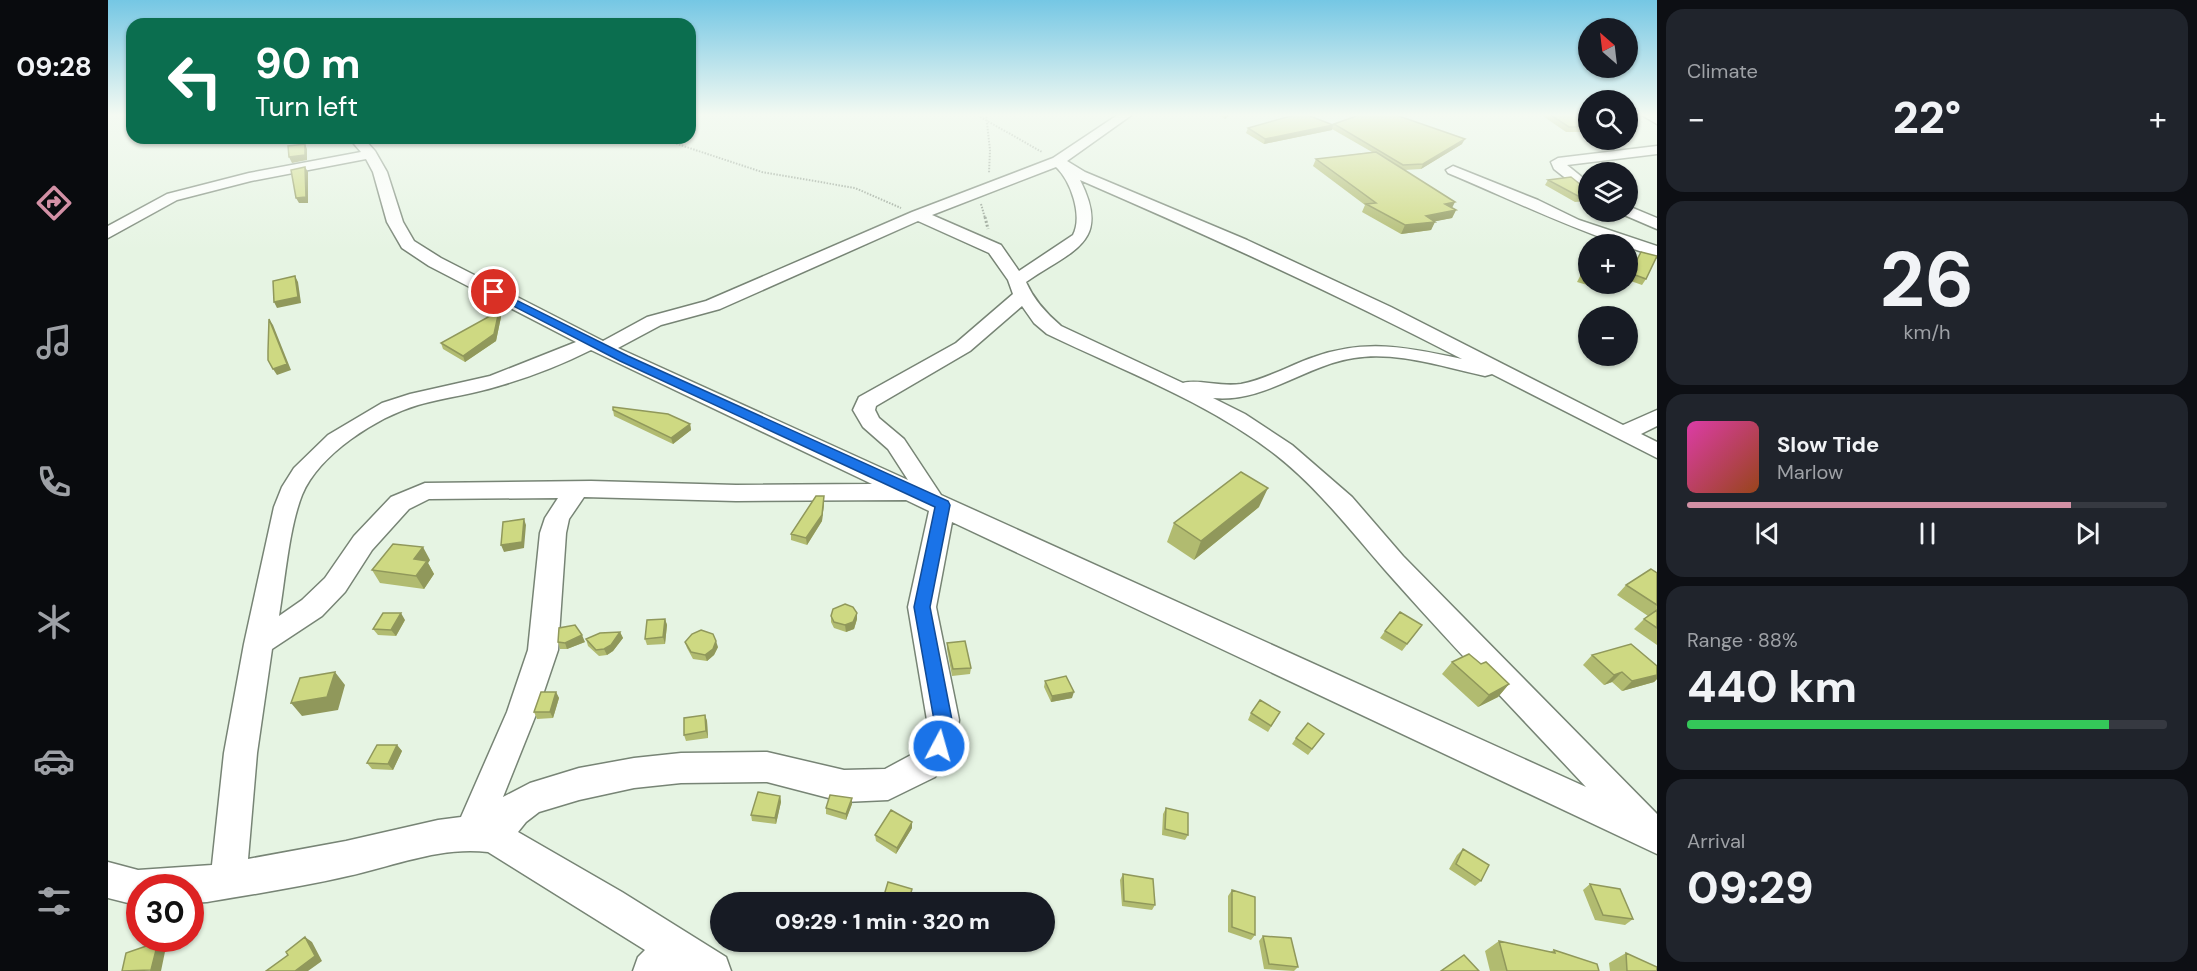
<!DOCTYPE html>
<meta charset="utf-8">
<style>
body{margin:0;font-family:"DM Sans",sans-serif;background:#20242c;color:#f1f3f6;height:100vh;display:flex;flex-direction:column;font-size:22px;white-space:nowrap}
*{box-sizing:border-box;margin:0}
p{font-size:20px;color:#9ea1a6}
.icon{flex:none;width:33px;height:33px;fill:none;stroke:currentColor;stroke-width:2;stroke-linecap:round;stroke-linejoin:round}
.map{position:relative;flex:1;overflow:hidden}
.panel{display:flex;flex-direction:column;gap:9px;padding:9px;background:#0d0f14;width:540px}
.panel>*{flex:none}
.hud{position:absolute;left:18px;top:18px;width:570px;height:126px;border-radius:18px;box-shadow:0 2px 4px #0004;background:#0b6e4f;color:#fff;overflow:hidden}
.needle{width:39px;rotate:332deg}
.controls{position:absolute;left:1470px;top:18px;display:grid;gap:12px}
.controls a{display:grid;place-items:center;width:60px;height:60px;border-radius:50%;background:#171b24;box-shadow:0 2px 4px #0004;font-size:30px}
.speed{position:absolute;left:18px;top:874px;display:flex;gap:12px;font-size:30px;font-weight:700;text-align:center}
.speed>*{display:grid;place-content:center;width:78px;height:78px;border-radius:50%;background:#171b24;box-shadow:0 2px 4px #0004;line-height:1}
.speed .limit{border:9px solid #d22;background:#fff;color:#111}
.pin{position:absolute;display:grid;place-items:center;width:51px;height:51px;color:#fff;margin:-26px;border:3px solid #fff;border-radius:50%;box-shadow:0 2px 6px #0007}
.me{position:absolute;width:66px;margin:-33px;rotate:6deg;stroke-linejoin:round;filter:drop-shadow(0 0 4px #0008)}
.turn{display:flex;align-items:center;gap:21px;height:126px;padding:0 30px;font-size:27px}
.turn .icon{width:78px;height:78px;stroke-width:2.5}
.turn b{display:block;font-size:42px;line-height:51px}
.big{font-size:45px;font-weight:800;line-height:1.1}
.panel .widget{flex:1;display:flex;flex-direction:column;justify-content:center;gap:9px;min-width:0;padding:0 21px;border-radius:18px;background:#20242c}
.panel .dial{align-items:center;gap:0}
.dial b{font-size:78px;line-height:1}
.song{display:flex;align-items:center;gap:18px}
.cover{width:72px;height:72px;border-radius:9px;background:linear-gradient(135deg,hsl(320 70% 55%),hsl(20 70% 35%))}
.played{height:6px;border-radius:3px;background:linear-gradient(90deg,#d290a5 80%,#363941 80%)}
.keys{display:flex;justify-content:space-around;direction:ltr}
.heat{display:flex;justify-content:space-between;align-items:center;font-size:33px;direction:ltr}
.charge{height:9px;border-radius:4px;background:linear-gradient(90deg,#34c759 88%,#363941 0)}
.trip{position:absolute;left:602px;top:892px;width:345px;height:60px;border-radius:30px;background:#171b24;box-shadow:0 2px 4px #0004;font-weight:800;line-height:60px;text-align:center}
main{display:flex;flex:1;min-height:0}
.dock{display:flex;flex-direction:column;width:108px;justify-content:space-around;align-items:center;background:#090b0e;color:#9ea1a6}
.dock .icon{width:42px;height:42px}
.dock .on{color:#d290a5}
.dock b{font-size:27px;color:#f1f3f6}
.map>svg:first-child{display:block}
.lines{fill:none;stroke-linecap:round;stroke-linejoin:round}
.minor-casing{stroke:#778475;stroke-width:3}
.path-far1{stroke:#949f92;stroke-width:2;stroke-dasharray:1.5 1.5;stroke-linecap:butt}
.path{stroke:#949f92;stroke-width:3;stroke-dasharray:2 2;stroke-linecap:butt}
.minor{fill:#fff;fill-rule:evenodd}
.wall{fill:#b1bb70}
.shaded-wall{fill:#90985b}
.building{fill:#ced982;stroke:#90985b;stroke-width:1.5}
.route{fill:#1a73e8;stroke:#114b97;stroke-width:1.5}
</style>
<main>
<nav class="dock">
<b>09:28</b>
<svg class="icon on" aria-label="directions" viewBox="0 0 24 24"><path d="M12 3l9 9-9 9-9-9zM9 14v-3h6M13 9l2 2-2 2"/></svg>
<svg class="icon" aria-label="music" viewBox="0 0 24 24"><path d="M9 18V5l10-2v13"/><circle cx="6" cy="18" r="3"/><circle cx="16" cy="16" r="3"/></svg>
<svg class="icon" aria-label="phone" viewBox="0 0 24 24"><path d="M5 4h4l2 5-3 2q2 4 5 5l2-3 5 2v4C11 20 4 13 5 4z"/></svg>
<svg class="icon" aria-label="climate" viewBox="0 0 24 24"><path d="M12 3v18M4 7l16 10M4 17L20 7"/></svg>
<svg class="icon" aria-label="car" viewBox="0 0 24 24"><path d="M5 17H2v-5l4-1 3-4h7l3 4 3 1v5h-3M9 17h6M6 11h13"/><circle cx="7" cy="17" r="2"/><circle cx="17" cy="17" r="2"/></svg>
<svg class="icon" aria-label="filters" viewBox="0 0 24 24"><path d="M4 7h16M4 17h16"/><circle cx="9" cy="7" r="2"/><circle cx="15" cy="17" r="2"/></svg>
</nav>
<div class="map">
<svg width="1549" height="971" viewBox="0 0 1549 971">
<rect width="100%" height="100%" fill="#e6f4e3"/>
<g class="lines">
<defs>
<path id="minor" d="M1011,114H1025L959,161L977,172L1139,240L1283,307L1515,425L1549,410V426L1533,434L1549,442V458L1384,374L1377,376C1335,367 1289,351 1246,358C1198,365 1156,403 1105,398L1137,414L1184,445L1244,497L1295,556L1549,814V854L844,522L828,607L851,720L847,746L842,756L827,777L780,800L736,802L659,782L573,783L526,788L471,800L431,812L418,822L410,832L514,892L618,957L623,971H525L530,957L537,950L380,852C333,846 285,866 240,876C193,887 146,894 99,902L82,903V888H32V906L0,898V862L30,870L104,865L116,753L136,644L166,507L174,487L186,468L220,435L274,403L302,394L382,376L468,342L321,266L294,248L279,222L265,172L258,159L143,181L69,200L0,238V226L59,194L141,173L253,152L241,138H255L267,151L279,172L295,222L306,241L333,258L495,341L539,317L598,301L804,212L945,158ZM948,167C963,181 975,216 965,235L911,271L893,245L824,215ZM972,180C1101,236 1229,294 1354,359C1302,348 1259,338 1206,357C1182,365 1159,379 1133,384C1112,387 1091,379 1075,383L953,326C938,313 926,300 918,282C964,250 1004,243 972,180ZM810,221L881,253L900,280L905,294L848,343L751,397L745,410L755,427L780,449L800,480L510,348L553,325L612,309ZM914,306L926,323L939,334C1016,371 1100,402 1168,455C1210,488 1242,530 1277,570C1342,644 1411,715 1478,787L833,495L796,439L771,418L767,410L768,406L862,351ZM483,350L764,484L628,485L483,481L317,483L283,497L246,536L217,578L194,600L171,616C177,580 181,528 194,495C211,454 269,417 310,405C338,397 367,394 394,385C425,376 455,364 483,350ZM476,497L628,501L798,500L821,511L800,607L819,720L816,740L803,755L777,769L736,770L659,752L573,753L526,758L471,768L422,783L395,797L429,712L450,650L458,533L461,519ZM450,498L437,518L432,533L420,650L399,712L353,817L330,820L238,841L140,859L149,753L164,649L214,616L237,592L264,550L301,509L321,499Z
M1532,114L1549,115V124Z
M1549,146V154L1459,165L1480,182V193L1475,192L1446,169L1443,162L1450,158Z
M1345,166L1430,200L1471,220L1549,246V257L1520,247V244H1511C1453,224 1397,197 1340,173L1338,170Z
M1520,206L1549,218V229L1514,214L1513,212H1520Z"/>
</defs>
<use href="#minor" class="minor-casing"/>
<path class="path-far1" d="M867,114L934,152
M878,114L882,150L881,173
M551,138L654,172L747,188L793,208
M873,204L877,218"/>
<path class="path" d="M877,217L880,229"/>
<use href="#minor" class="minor"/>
</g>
<path class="wall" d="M1109,114H1123L1117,119Z
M1432,114H1480V132H1458Z
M1226,124L1354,144L1313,169L1296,170L1344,208L1348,210L1344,218L1327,221L1323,230L1293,234L1254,212L1257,205L1205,166L1208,159L1264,152L1224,129Z
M1225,125L1224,130L1156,144L1138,133L1140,128Z
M1440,180L1480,189V201L1467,202L1437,185Z
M1533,252L1538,279L1534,285L1520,280V276Z
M1480,261V284H1488L1486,287L1469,282Z
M393,317L388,341L357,362L335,349L333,343Z
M505,410L582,424L583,430L565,444L506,416Z
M716,503L714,521L699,545L683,540V534Z
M1151,507L1086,560L1059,542L1066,523Z
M322,560L320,563L326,574L316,589L272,583L264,570Z
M1549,573V645L1526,629L1536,619L1540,616L1509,595L1518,585Z
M723,616L749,619L746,629L738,632L726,628L723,622Z
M557,619L559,625L557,644L539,645L537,639Z
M297,620L288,636L270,635L265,629Z
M1314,625L1294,651L1272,638L1277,631Z
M512,632L515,638L505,651L499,655L491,656L480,646L478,639Z
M450,642H477L459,649H452Z
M577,642L610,647L606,655L599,661L585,659L579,648Z
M839,643L863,668L862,674L844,676L839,649Z
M1484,655L1549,666V679L1546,682L1514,691L1504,682L1496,685L1475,665Z
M1344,662L1401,684L1390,697L1370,707L1334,674Z
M937,681L964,698L943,702L936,687Z
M448,692L451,698L445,718L429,719L426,712Z
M1172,712L1160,732L1140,720L1143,713Z
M597,715L599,721L600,738L578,741L576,735Z
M1216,734L1200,755L1184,744L1188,738Z
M289,745L294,751L285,770L264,769L259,763Z
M672,796L673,802L668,824L644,821L643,815Z
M744,804L738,820L718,814V808Z
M1058,808L1080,835L1077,840L1054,835L1055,814Z
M804,828L788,854L768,841L767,835Z
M1355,849L1373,881L1367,886L1341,869L1349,855Z
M1015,874L1047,905L1044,910L1014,906L1012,880Z
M1482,884L1525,919L1517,925L1487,920L1475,890Z
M1124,890L1147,935L1143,940L1120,932V896Z
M1155,936L1190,967L1186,971L1156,969L1151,941Z
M1391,941L1442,952L1446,950L1491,971H1382L1377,951Z
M1518,953L1549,971H1502L1501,963Z"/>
<path class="shaded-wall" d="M1118,114H1123L1117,119Z
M1225,125L1224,130L1156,144L1157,139Z
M1357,139L1354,144L1313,169L1315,164Z
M197,144L199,149V160L184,163L181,157Z
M197,167L200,172V203H191L188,198Z
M1347,202L1343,210L1337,204Z
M1348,210L1344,218L1324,222H1327L1323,230L1293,234L1297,225L1318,216Z
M187,276L190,282L193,303L169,308L166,302Z
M391,311L393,317L388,341L357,362L355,356Z
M161,319L165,325L183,370L169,375L165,369Z
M582,424L583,430L565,444L563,438Z
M1160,488L1151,507L1086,560L1093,541Z
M716,496V503L714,521L699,545L698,538Z
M416,519L418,525L416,548L396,552L393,545Z
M315,547L322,560L320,563L326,574L316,589L308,576L306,559Z
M293,613L297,620L288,636L283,630Z
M749,613V619L746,629L738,632L737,625Z
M557,619L559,625L557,644L555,637Z
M512,632L515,638L505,651L499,655L496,649Z
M474,635L477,642L459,649L457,643Z
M608,641L610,647L606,655L599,661L597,655Z
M227,672L237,685L230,710L194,716L183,703Z
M1514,672L1504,682L1496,685L1506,675Z
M1549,675V679L1546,682L1514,691L1524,681Z
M1401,684L1390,697L1370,707L1381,695Z
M448,692L451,698L445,718L442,712Z
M966,692L964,698L943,702L944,696Z
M597,715L599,721L600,738L598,731Z
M289,745L294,751L285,770L280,764Z
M672,796L673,802L668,824L667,818Z
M744,798V804L738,820V814Z
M804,822V828L788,854L789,848Z
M197,937L204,942L214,961L200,971H187Z
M50,942L58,947L53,971H42Z"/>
<path class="building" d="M1190,114H1197L1225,125L1157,139L1140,128Z
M1254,114H1285L1357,139L1315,164L1295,165L1226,124Z
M1441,114H1480V127H1461Z
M197,144V155L181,157L180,146Z
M1268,152L1347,202L1337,204L1348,210L1318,216L1327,222L1297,225L1258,204L1268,203L1208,159Z
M197,167L198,197L188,198L183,170Z
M1463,177L1477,188L1480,189V196H1470L1440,180Z
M1533,252L1549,256L1538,279L1522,273Z
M1480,262V278L1473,276Z
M187,276L190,297L166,302L165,281Z
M391,311L386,334L355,356L333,343Z
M161,319L179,364L165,369L160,360V351Z
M505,407L560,414L582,424L563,438L505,410Z
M1133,472L1160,488L1093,541L1066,523Z
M708,496H716L714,515L698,538L683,534Z
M416,519L414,542L393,545L395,522Z
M285,544L315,547L306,559L319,561L308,576L264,570Z
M1543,569L1549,573V605L1518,585Z
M737,604L745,607L749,613L745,622L737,625L726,622L723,616L725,609Z
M1549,610V628L1536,619Z
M1292,612L1314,625L1299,644L1277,631Z
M275,613H293L283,630L265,629Z
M557,619L555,637L537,639L539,620Z
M467,625L474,635L457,643L450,642L451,628Z
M593,630L605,634L608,641L605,649L597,655L583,652L577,642L584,634Z
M512,632L503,645L496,649L488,650L478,639L492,633Z
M857,641L863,668L845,669L839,643Z
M1523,644L1549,666V675L1524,681L1514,672L1506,675L1484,655Z
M1361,654L1373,664L1378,662L1401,684L1381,695L1344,662Z
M227,672L219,697L183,703L192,678Z
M958,676L966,692L944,696L937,681Z
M433,692H448L442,712H426Z
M1152,700L1172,712L1163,726L1143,713Z
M597,715L598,731L576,735V718Z
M1200,723L1216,734L1204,749L1188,738Z
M269,745H289L280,764L259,763Z
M650,792L672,796L667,818L643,815Z
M722,795L744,798L738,814L718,808Z
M1058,808L1080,813V835L1057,829Z
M783,810L804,822L789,848L767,835Z
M1355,849L1381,865L1373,881L1348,864Z
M1015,874L1045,879L1047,905L1016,901Z
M780,882L804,889L800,903H777L774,902Z
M1482,884L1512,889L1525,919L1495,915Z
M1124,890L1147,897V935L1124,927Z
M1155,936L1183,938L1190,967L1161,964Z
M197,937L207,956L187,971H158L180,955L178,952Z
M1391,941L1447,953L1446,950L1489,964L1491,971H1399Z
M50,942L43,970L14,971L18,953Z
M1518,953L1549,967V971H1519Z
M1356,955L1371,971H1333Z"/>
<linearGradient id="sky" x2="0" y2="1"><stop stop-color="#75c7e4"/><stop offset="0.46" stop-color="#f4faf2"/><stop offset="1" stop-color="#f4faf2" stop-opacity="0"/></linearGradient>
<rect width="1549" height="250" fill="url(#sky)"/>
<path class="route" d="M386,289L520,356L840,501L842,505L822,607L844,720L837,751L831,754L825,751L822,746L826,720L806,607L827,507L512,361L382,294V290Z"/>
</svg>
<div class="controls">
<a><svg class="needle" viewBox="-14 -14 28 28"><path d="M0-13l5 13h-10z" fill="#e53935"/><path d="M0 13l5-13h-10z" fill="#9ea1a6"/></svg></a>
<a><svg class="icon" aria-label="search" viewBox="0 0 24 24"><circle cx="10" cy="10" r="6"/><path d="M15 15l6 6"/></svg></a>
<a><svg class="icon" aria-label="layers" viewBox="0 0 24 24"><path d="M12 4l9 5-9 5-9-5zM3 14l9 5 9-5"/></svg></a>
<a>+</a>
<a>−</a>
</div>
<div class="speed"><div class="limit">30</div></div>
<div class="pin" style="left:386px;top:292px;background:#d93025"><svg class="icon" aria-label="arrive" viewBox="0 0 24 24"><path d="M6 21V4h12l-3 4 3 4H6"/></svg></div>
<svg class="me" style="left:831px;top:746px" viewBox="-20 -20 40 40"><circle r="17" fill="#1a73e8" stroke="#fff" stroke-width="3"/><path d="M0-11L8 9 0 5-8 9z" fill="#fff"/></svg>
<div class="trip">09:29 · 1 min · 320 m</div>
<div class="hud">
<div class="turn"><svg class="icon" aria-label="left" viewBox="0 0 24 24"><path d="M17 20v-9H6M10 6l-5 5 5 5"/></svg><div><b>90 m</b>Turn left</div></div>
</div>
</div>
<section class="panel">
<div class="widget"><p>Climate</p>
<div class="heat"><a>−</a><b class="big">22°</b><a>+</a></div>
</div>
<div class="widget dial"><b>26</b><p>km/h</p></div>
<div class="widget">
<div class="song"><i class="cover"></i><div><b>Slow Tide</b><p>Marlow</p></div></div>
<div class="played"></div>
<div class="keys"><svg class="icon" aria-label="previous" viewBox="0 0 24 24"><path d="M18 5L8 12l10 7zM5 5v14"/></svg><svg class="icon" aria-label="pause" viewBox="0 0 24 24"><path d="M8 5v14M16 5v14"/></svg><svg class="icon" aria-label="next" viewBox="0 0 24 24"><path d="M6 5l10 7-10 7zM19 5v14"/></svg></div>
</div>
<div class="widget"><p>Range · 88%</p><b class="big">440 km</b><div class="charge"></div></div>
<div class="widget"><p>Arrival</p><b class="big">09:29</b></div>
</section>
</main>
